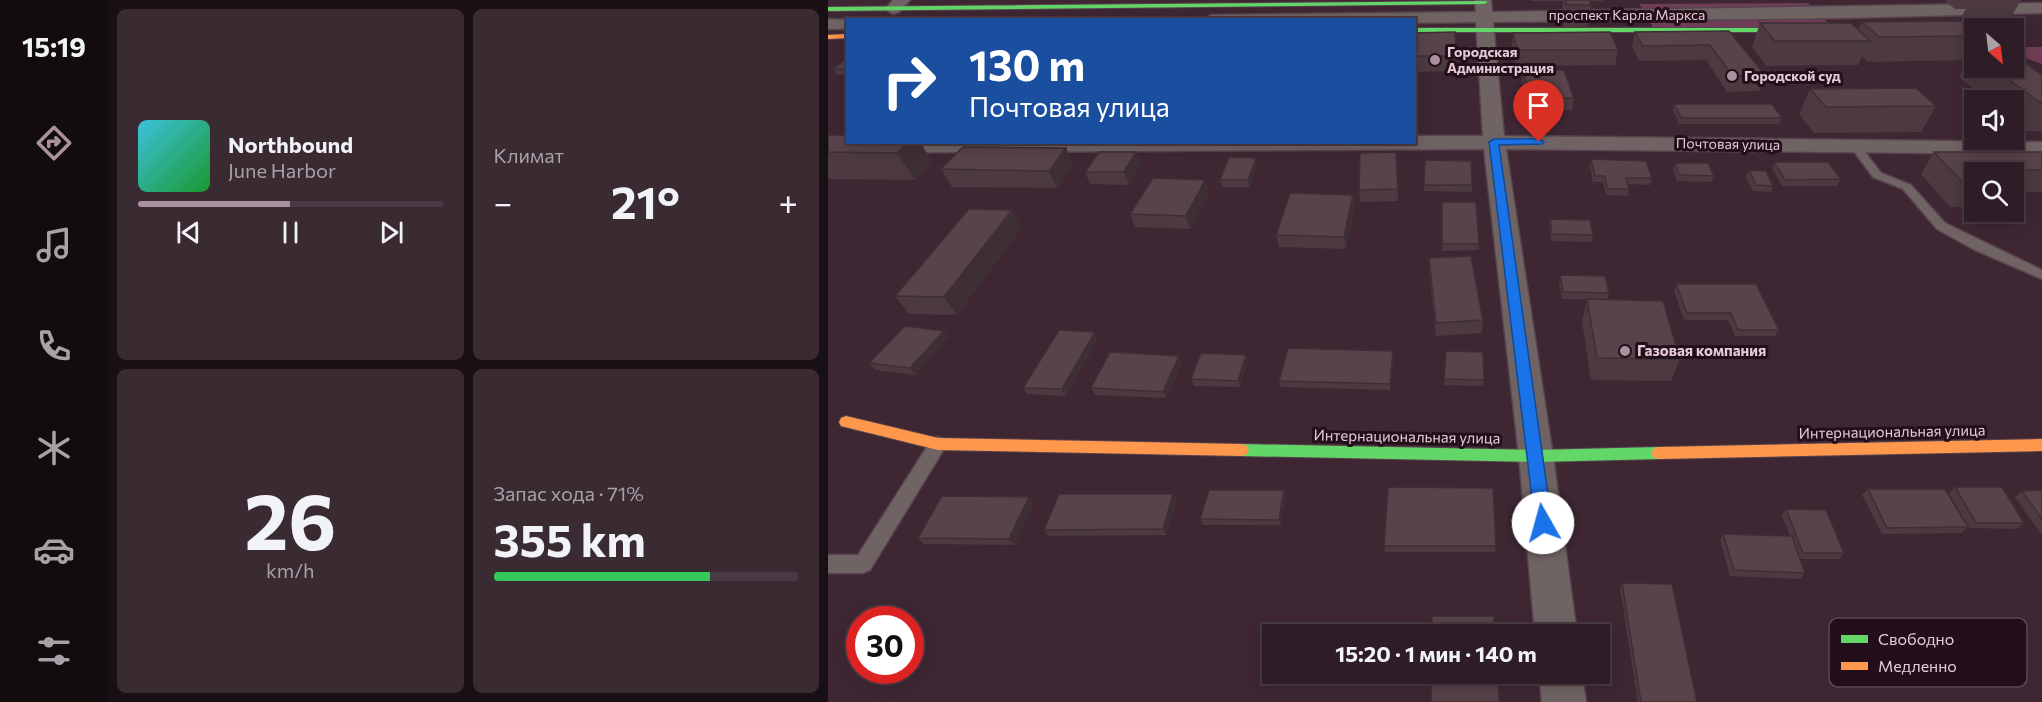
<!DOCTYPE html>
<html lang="ru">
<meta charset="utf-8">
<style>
body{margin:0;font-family:Commissioner,sans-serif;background:#3a2a32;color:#f1f3f6;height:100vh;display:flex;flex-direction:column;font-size:22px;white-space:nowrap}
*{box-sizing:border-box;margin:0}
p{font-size:20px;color:#a7a2a7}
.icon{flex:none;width:33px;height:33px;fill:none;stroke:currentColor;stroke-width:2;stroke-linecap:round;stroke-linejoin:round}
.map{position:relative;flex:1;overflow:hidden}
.sheet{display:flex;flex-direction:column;gap:9px;padding:9px;background:#191015;width:720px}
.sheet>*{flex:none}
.guide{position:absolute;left:18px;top:18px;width:570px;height:126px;border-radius:0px;box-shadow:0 3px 15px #0003,0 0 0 2px #493b43;background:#1a4fa0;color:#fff;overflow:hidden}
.needle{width:39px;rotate:152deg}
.controls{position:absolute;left:1136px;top:18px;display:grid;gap:12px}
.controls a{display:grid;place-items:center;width:60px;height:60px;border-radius:0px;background:#2e1d26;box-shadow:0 3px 15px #0003,0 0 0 2px #493b43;font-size:30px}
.speed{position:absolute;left:18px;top:606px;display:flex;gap:12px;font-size:30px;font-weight:700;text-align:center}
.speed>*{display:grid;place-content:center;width:78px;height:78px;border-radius:50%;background:#2e1d26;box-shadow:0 3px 15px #0003,0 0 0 2px #493b43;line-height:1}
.speed .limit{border:9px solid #d22;background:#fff;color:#111}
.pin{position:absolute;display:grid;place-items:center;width:51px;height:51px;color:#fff;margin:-62px -26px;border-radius:50% 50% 50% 0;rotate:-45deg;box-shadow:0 0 6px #0007}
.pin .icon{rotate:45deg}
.me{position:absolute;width:66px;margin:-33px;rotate:353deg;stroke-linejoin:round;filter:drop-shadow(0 0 4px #0008)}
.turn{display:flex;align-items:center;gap:21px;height:126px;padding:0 24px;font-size:27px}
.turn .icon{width:78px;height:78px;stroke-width:2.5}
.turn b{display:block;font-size:42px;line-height:51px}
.big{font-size:45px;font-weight:700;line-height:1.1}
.sheet .tile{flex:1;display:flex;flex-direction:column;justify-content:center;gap:9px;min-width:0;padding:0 21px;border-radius:9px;background:#3a2a32}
.sheet .dial{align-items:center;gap:0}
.dial b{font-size:78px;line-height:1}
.song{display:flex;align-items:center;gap:18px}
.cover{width:72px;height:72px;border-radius:9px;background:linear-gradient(135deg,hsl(190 70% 55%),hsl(130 70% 35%))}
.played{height:6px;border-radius:3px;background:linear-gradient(90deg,#ab909d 50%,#493b43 50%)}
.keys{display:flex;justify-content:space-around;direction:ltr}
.heat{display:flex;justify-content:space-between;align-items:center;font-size:33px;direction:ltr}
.charge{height:9px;border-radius:4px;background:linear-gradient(90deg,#34c759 71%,#493b43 0)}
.sheet .tiles{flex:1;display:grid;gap:9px;grid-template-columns:repeat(2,1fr)}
.trip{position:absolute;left:434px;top:624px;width:348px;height:60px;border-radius:0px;background:#2e1d26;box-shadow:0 3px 15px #0003,0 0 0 2px #493b43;font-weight:700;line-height:60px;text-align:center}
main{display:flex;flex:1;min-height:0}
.tabs{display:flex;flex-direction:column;width:108px;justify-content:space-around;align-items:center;background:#120c0f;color:#a7a2a7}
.tabs .icon{width:42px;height:42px}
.tabs .on{color:#ab909d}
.tabs b{font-size:27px;color:#f1f3f6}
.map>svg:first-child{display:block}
.green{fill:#6f3d57}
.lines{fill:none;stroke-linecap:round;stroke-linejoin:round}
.lane-casing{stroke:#57434d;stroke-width:3}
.street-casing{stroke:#57434d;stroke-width:3}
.fast-casing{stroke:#57434d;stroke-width:2}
.slow-casing{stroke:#57434d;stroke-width:2}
.lane{fill:#706364;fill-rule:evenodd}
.street{fill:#706364;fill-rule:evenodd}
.fast{fill:#63d668;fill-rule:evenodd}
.slow{fill:#ff974d;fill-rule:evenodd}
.wall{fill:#4c3a40}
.shaded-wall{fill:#3e2f34}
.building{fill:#58434a;stroke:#3e2f34;stroke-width:1.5}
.route{fill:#1a73e8;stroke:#114b97;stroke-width:1.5}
.poi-dot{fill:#ab909d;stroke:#230f19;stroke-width:2}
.labels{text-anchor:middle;stroke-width:6;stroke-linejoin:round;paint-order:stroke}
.far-street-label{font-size:14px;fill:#e6c9d6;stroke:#230f19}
.far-poi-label{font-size:14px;font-weight:bold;fill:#e6c9d6;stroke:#230f19;text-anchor:start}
.poi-label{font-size:15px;font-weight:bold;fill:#e6c9d6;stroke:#230f19;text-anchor:start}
.street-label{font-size:15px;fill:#e6c9d6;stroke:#230f19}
.key{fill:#230f19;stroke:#5e4752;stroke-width:1.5}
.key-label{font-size:16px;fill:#e6c9d6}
</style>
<main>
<nav class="tabs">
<b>15:19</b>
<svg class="icon on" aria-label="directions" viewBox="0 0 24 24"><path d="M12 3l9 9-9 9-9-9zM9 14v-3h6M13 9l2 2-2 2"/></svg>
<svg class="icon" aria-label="music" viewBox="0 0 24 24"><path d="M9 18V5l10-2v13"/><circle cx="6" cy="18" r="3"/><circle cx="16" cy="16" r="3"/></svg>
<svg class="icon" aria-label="phone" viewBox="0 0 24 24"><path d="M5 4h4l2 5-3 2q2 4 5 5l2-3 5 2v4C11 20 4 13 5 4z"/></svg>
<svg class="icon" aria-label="climate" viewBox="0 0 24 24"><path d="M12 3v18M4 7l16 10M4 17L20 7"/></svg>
<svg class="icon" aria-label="car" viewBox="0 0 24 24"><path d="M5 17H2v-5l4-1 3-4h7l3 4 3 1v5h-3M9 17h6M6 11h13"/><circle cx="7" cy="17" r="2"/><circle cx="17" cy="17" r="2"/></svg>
<svg class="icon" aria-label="filters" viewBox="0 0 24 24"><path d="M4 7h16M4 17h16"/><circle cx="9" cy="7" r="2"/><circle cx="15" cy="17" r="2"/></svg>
</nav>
<section class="sheet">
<div class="tiles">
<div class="tile">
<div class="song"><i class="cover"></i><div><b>Northbound</b><p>June Harbor</p></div></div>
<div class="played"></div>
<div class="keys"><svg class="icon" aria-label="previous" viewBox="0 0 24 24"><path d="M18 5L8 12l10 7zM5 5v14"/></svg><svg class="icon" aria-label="pause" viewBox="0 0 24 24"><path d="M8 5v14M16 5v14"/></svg><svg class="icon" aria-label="next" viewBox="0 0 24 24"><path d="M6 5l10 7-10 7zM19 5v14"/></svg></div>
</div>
<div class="tile"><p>Климат</p>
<div class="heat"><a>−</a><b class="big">21°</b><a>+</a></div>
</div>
<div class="tile dial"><b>26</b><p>km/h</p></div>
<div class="tile"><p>Запас хода · 71%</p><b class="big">355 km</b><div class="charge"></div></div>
</div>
</section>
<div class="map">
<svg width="1214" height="702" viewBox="0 0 1214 702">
<rect width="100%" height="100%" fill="#3e2733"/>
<path class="green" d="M980,3L987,11L817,13L811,4Z
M994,16L1003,27L825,28L820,19L835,18L853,23L875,17Z
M1185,47H1214V64L1185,54Z"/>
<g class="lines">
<defs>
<path id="lane" d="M1027,143L1031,144L1053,173L1083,185L1117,223L1214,270V279L1147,250L1109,229L1075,189L1045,177L1022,146Z
M110,437L116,439L118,444L116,449L42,570L35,573H0V555H30L104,439Z"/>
<path id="street" d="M65,0H82L71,12L65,14L57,9Z
M647,0H663L664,12L1214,3V13L1015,18L665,22L676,136L1214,142V154L678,149L725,456L749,634H707L691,456L656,149L0,153V141L20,140V142H586V136H655L648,22L586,23V20H375L383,15L648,12Z
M0,19L22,20H20V29H0Z
M711,674H754L758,702H714Z"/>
<path id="fast" d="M658,1L660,2L656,4L0,11V7Z
M586,28H975L979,30L975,32H586Z
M413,444L708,450L831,447L836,448L839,453L836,458L831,459L708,462L413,456L408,455L405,450L408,445Z"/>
<path id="slow" d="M20,34V38L0,39V35Z
M18,416L110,438L413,444L418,445L421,450L418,455L413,456L110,450L13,426L11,422L13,418Z
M1214,439V451L831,459L826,458L823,453L826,448L831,447Z"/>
</defs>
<use href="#lane" class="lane-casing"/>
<use href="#street" class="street-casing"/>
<use href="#fast" class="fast-casing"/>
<use href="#slow" class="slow-casing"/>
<use href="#lane" class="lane"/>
<use href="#street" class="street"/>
<use href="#fast" class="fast"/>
<use href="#slow" class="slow"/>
</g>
<path class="wall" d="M703,0H775V1H762L763,5L759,28H736L733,18L735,1H703Z
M1119,0H1193L1180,22L1145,23L1134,16L1138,9H1127L1118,2Z
M1034,22L1146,29V68H1185L1214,75V131H1197L1185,121V100H1160L1131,77L1140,60L1040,62L1034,56L1030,65L938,66L924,47L932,23L1030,30Z
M901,31L937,75L931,91L899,92L878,60L811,61L804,47L807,32Z
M586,33L628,56V71L586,72Z
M685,33L790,50L787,65L688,66L684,48Z
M20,58V75H9L5,69Z
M695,70L746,98L744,110H700L694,81Z
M982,89L1108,106L1093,132L986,133L971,114Z
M846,104L954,118L951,124H851L845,110Z
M0,135L20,142H92L104,162L87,180L0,179Z
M238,148L245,165L229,188L124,187L113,169Z
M308,152L313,164L301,185L262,184L257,172Z
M568,152L570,201L532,202L531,190Z
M1106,152H1214V192H1185V172H1146V207H1122L1093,174Z
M428,158L429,164L422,187H394L392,180Z
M763,159L824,178L822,185L800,184L801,189L800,196L778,195L775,182H765L762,166Z
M946,162L1013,179L1009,186H954L944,168Z
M847,163L886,176L883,182L849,181L845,169Z
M921,170L945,186L943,192L925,191L918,177Z
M596,185H644V192L596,191Z
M381,192L362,229L307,227L302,214Z
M525,195L527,207L518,249L451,247L448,235Z
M614,202L651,244V250L614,251Z
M184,210L194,228L129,315L81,314L67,296Z
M722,219L765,235L764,242L723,241L721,225Z
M601,258L655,320L654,333L608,336L601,270Z
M732,275L781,293L780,299L852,359L843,381L763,380L754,321L759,299H734L731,282Z
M848,284L951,330L947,336H907L900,320H856L846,291Z
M121,337L87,375L47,370L41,363Z
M270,339L238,396L199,394L195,388Z
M565,351L566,357L562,390L453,387L451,381Z
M618,351L656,380L655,386L616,385Z
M418,355L420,361L412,387L366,386L363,379Z
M351,356L354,362L338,398L267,395L263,388Z
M1127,487L1196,523L1189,529L1141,528L1121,493Z
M1040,489L1140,527L1133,533L1054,534L1034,495Z
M456,490L458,496L453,525H375L372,519Z
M1214,490V534H1213L1187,497L1194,491Z
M345,494L349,500L338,535L221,536L216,530Z
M201,497L206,503L187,545L96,544L90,538Z
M958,509L1016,553L1011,559H972L977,573L972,579L902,576L892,539L895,534L962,536L954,515Z
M556,546H668L667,552H557Z
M794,583L869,702H810L792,588Z"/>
<path class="shaded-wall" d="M80,142H92L104,162L87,180L69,153Z
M238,148L245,165L229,188L221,171Z
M308,152L313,164L301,185L296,172Z
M428,158L429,164L422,187L420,180Z
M377,180L381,192L362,229L358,216Z
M525,195L527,207L518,249L516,237Z
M184,210L194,228L129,315L116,297Z
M116,331L121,337L87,375L82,368Z
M267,332L270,339L238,396L234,389Z
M565,351L566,357L562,390V384Z
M418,355L420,361L412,387L410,381Z
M351,356L354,362L338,398L335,392Z
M456,490L458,496L453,525L451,520Z
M345,494L349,500L338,535L335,529Z
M201,497L206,503L187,545L181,539Z"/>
<path class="building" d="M737,0H761L763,5H739Z
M1135,21L1146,29V36L1051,37L1034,22Z
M932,23H1023L1042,41H947Z
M901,31L937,75L905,76L882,45L815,46L807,32Z
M627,32L628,56H586V33Z
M782,32L790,50H689L685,33Z
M1185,54L1214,75V104L1165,68H1185Z
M20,58V69H5Z
M695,70H736L746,98L702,99Z
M1088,88L1108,106L998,107L982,89Z
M846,104H944L954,118H853Z
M0,135H20V142H80L69,153L0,152Z
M135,147L238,148L221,171L113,169Z
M271,152H308L296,172H257Z
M568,152L570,189L531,190L532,153Z
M1106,152H1214V170H1166L1168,172H1146V185H1137Z
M401,157L428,158L420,180H392Z
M763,159L818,161L824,178H798L801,189H779L777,176H767Z
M597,160L643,161L644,185H596Z
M946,162H1000L1013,179L957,180Z
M847,163H880L886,176L851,175Z
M921,170L938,171L945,186L928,185Z
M325,178L377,180L358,216L302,214Z
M462,193L525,195L516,237L448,235Z
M614,202H648L651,244H614Z
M141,209L184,210L116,297L67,296Z
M722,219L762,220L765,235L724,234Z
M643,256L655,320L608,323L601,258Z
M732,275L777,276L781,293L735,292Z
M848,284H928L951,330H910L903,313H859Z
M759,299L835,301L852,359L769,358Z
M77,326L116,331L82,368L41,363Z
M231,330L267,332L234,389L195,388Z
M460,348L565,351L562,384L451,381Z
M618,351L655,352L656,380L616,379Z
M282,352L351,356L335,392L263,388Z
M373,353L418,355L410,381L363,379Z
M560,487L665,488L668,546H556Z
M1127,487H1174L1196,523H1148Z
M1040,489H1117L1140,527L1059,528Z
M381,490H456L451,520L372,519Z
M1214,490V519L1194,491Z
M231,494H345L335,529L216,530Z
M114,496L201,497L181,539L90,538Z
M958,509L998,510L1016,553H975Z
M895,534L964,536L977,573L906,570Z
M794,583L844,584L869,702H813Z
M604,616H666L667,634H603Z
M603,674H670L671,702H603Z"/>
<path class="route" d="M711,139L716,142L714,144L671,145L724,523L721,528L715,530L709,528L707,523L661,142L666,139Z"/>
<g class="poi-dot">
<circle cx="607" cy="60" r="6"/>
<circle cx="904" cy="76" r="6"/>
<circle cx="797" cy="351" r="6"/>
</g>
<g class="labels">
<g class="far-street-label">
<text x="799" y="20">проспект Карла Маркса</text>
<text transform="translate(900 144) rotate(1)" y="5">Почтовая улица</text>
</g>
<g class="far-poi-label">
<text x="619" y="57">Городская<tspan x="619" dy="16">Администрация</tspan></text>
<text x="916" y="81">Городской суд</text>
</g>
<g class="poi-label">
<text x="809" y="356">Газовая компания</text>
</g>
<g class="street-label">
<text transform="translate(1064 432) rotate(-1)" y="5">Интернациональная улица</text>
<text transform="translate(579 437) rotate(1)" y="5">Интернациональная улица</text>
</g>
</g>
<rect x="1001" y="618" width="198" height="69" rx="9" class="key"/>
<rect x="1013" y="635" width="27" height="8" fill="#63d668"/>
<rect x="1013" y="662" width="27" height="8" fill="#ff974d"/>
<g class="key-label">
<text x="1050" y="645">Свободно</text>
<text x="1050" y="672">Медленно</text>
</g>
</svg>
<div class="controls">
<a><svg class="needle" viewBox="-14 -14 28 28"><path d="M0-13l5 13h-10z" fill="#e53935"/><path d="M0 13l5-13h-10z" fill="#a7a2a7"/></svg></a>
<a><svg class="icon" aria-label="sound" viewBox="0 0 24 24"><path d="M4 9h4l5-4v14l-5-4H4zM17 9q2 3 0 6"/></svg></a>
<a><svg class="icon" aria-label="search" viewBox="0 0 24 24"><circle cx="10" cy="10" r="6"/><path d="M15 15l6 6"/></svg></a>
</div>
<div class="speed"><div class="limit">30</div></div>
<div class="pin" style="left:711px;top:142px;background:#d93025"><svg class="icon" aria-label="arrive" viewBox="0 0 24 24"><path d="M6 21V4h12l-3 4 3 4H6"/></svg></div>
<svg class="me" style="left:715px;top:523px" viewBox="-20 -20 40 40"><circle r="19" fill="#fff"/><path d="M0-13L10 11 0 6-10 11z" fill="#1a73e8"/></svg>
<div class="trip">15:20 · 1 мин · 140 m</div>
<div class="guide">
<div class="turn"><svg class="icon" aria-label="right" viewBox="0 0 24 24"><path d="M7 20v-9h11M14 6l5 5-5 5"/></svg><div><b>130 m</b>Почтовая улица</div></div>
</div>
</div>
</main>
